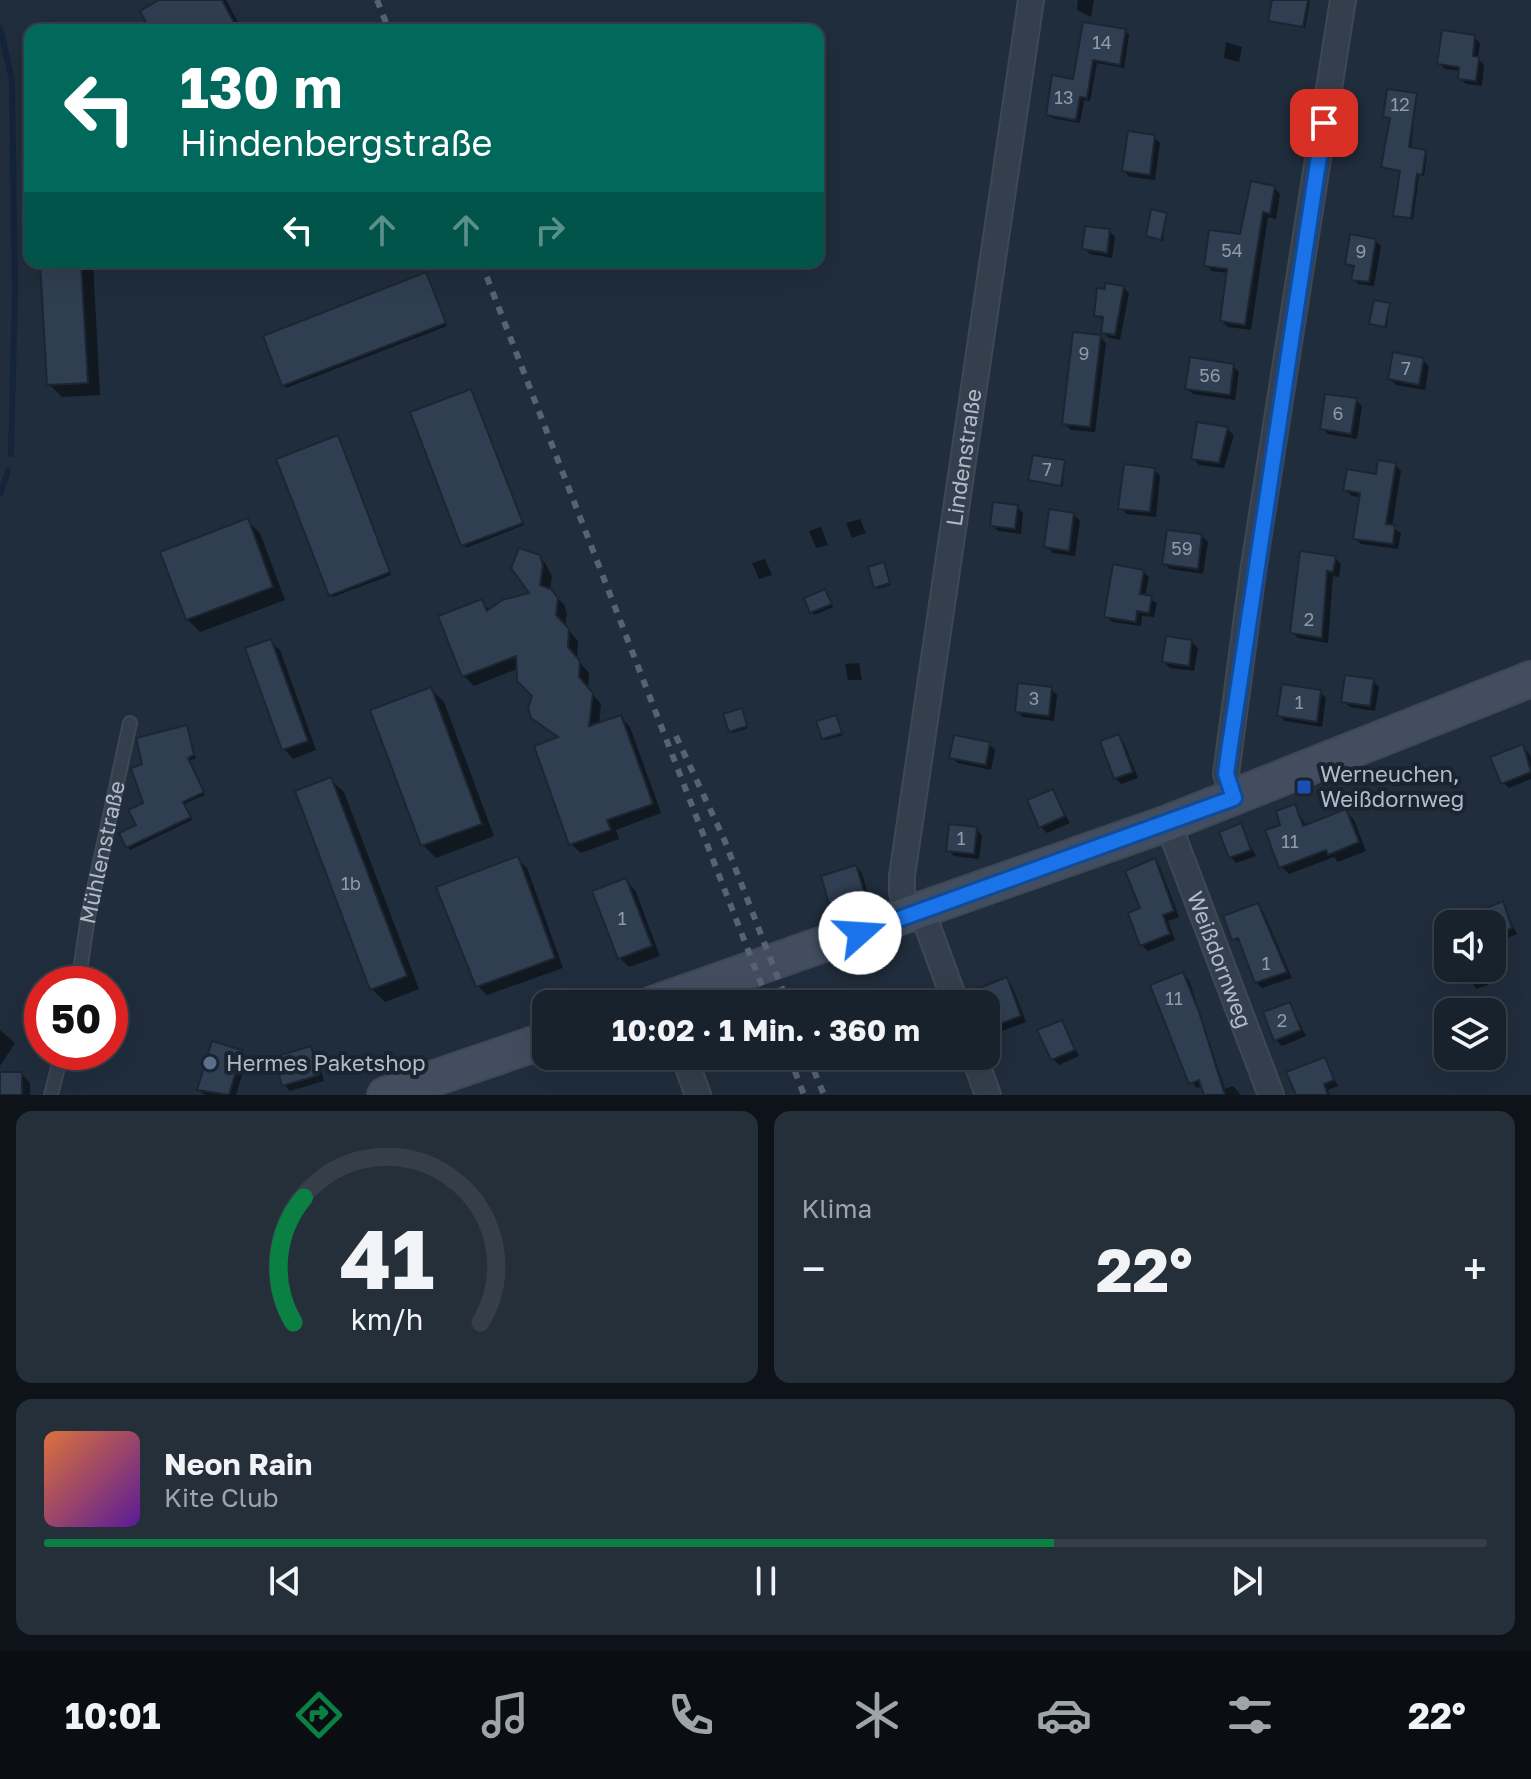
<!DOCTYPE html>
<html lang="de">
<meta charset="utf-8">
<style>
body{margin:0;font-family:"Golos Text",sans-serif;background:#252f39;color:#f1f3f6;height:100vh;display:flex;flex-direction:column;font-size:30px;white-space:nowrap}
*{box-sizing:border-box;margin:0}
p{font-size:26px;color:#9fa4aa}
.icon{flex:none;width:44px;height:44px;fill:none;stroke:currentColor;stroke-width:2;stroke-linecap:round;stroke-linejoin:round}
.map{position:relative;height:1095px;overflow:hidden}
.panel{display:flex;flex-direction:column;gap:16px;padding:16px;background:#0d1319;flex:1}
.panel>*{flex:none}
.top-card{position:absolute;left:24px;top:24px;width:800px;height:244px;border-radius:16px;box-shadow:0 8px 32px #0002,0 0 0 2px #363f49;background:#00695c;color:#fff;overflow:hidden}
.controls{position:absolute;left:1434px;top:910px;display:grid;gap:16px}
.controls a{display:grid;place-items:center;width:72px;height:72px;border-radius:16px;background:#18222d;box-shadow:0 8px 32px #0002,0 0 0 2px #363f49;font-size:40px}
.speed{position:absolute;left:24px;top:966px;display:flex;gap:16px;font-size:40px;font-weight:700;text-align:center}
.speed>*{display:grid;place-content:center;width:104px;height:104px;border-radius:50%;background:#18222d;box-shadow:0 8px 32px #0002,0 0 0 2px #363f49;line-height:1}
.speed .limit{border:12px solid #d22;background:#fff;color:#111}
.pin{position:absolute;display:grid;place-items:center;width:68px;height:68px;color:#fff;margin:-34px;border-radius:16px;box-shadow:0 4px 12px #0006}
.me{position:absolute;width:88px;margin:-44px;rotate:71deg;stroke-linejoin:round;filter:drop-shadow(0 0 6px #0008)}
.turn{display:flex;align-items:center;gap:28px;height:168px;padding:0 24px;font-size:36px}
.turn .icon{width:104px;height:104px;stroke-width:2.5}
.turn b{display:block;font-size:56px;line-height:68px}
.lanes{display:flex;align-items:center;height:76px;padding:0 24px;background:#0003;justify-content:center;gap:40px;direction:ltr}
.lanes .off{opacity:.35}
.big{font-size:60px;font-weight:700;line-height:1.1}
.panel .tile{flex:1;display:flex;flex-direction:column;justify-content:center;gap:12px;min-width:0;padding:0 28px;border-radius:16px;background:#252f39}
.panel .dial{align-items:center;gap:0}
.dial svg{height:208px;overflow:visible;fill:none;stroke:#363f49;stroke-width:7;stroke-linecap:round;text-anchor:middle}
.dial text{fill:#f1f3f6;stroke:none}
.song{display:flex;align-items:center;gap:24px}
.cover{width:96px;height:96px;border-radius:12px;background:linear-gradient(135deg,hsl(20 70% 55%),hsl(270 70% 35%))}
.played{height:8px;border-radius:4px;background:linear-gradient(90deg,#0b8043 70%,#363f49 70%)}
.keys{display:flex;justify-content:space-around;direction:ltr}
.heat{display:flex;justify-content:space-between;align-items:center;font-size:44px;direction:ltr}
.panel .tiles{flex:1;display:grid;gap:16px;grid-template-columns:1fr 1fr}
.tile:last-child{grid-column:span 2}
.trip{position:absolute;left:532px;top:990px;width:468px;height:80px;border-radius:16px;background:#18222d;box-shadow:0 8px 32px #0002,0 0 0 2px #363f49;font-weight:700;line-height:80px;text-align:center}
.dock{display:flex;height:128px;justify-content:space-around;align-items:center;background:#0a0e12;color:#9fa4aa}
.dock .icon{width:56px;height:56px}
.dock .on{color:#0b8043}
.dock b{font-size:36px;color:#f1f3f6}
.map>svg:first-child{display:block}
.shadow{fill:#0007}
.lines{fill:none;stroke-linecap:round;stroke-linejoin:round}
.stream{stroke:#13243b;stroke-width:6}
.building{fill:#2f3e51;stroke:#1c2633;stroke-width:2}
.service-casing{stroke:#3e4855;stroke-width:16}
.minor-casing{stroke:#3e4855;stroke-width:28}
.secondary-casing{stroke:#3e4855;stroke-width:38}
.service{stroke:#343f4d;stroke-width:12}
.minor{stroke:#343f4d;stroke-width:24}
.secondary{stroke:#424e60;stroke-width:34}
.rail{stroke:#566374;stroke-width:6;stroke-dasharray:8 8;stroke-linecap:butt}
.route-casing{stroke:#114b97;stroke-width:20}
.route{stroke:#1a73e8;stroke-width:14}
.transit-dot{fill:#1a4fb4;stroke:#1a2431;stroke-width:3}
.service-dot{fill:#5c6f8a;stroke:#1a2431;stroke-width:3}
.labels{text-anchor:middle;stroke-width:8;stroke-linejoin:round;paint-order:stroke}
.number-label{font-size:18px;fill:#8e9aa9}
.street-label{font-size:22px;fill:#b0bac8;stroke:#1a2431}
.poi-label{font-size:22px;fill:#b0bac8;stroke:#1a2431;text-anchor:start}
</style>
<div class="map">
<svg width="1531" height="1095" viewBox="0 0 1531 1095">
<rect width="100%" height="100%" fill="#202d3c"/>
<path class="shadow" d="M163,0H226L242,30H152Z
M1078,0H1094L1091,17L1077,10Z
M1274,0H1310L1305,28L1273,22Z
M1084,25L1125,31L1129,35L1124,68L1097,63L1090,101L1084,100L1080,123L1052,118L1048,114L1075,81Z
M1474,37L1480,43L1478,59L1484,65L1482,86L1466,84L1460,78L1461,71L1445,69L1439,63Z
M1226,42L1242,47L1239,62L1224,58Z
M1416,95L1411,150L1427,155L1424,176L1419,175L1413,220L1395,215L1402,172L1383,167L1392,119L1385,116Z
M1154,137L1160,143L1155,180L1130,177L1124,171Z
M1274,188L1280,194L1276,219L1268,217L1251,330L1228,327L1222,321L1228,273L1212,271L1206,265L1242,236Z
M1166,214L1163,241L1150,238L1148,236Z
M1109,231L1115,237L1112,258L1090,254L1084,248Z
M1375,241L1381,246L1374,286L1358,284L1353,279L1355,269L1347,264Z
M43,262H93L100,395L62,397L49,384Z
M426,275L447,326L286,388L284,385Z
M1123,287L1129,293L1120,340L1109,338L1103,332L1104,321L1096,315Z
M1389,305L1387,328L1374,326L1371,323Z
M1100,337L1106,343L1095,432L1071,430L1065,424Z
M1423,360L1429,366L1425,390L1396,385L1390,379Z
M1233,366L1239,372L1235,400L1193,394L1187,388Z
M471,391L524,525L466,548L412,413Z
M1356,400L1362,406L1357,439L1328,434L1322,428Z
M1227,429L1234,435L1224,468L1199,465L1193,458Z
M339,440L391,575L333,597L331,595Z
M1064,462L1063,487L1030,480Z
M1395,465L1401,471L1392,527L1401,533L1398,549L1361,544L1355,538L1361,497L1352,496L1346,490Z
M1154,470L1160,476L1156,517L1127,514L1121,508Z
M1017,507L1023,513L1021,534L998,531L992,525Z
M1074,515L1080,521L1075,556L1053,553L1047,547Z
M860,519L866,533L852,538L846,523Z
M247,521L260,533L285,600L200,632L187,619Z
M821,527L828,545L816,548L809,531Z
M1202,536L1208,542L1203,574L1170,569L1164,563Z
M520,550L535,553L545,563L552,576L550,592L564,604L567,614L565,626L578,641L577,659L589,673L588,689L601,704L599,725L621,717L630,727L661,813L616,830L619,839L581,853L571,844L560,739L532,717L534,696L519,668L474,686L464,676L481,601L491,611L532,594L514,572L513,563Z
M1302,553L1335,558L1341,564L1339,577L1333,576L1328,643L1298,638L1292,632Z
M765,559L772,575L759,579L752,563Z
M883,564L891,585L878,589L876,587Z
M1143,571L1149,577L1145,597L1157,603L1154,617L1142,616L1141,626L1112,622L1106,616Z
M825,591L833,607L814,615L806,599Z
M270,641L280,650L316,750L293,759L284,749Z
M1192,642L1198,648L1194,671L1170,668L1164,662Z
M859,663L862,680H848L845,664Z
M1373,681L1379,687L1375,711L1350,707L1344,701Z
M431,689L444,702L494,836L436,858L423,845L373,711Z
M1051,689L1057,695L1054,721L1023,717L1017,711Z
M1320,692L1326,698L1322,727L1285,721L1279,715Z
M741,710L748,728L733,733L730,731Z
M836,718L843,735L826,740L824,738Z
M187,727L196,758L189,761L205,795L184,804L192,820L130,850L121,834L138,826L146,804L144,765Z
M1118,737L1124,743L1138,778L1121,784L1115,778Z
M989,744L995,750L991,770L958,763L952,757Z
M1523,746L1531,757V779L1509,788L1503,782Z
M331,780L344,792L419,989L385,1002L372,989Z
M1053,791L1070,823L1047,833L1041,827Z
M1294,806L1307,827L1346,811L1354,820L1366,851L1338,862L1334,857L1289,874L1281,866L1283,826Z
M1240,826L1256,856L1236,863L1231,857Z
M976,829L982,835L979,859L954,856L948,850Z
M517,858L527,868L563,968L487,995L477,985Z
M1155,861L1160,867L1179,917L1168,921L1175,940L1148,951L1142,945L1143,909Z
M856,867L862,873L869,899L837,909L831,903Z
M626,881L635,890L660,956L629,967L620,958Z
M1502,904L1517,934L1492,944V924H1474Z
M1257,905L1263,911L1292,978L1262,988L1256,982L1243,944L1234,939Z
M1465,968H1481L1488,985L1476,989Z
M1183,974L1189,980L1225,1089L1233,1086L1241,1095H1206L1203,1086L1197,1088L1191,1082Z
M1006,980L1012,986L1026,1022L999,1032L985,1004Z
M1290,1004L1306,1036L1282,1046L1276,1040Z
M1062,1022L1079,1056L1059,1065L1053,1059Z
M0,1030L15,1043L0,1066Z
M311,1048L317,1054L324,1081L290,1091L284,1085Z
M241,1052L247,1058L236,1095H205L199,1090Z
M1324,1059L1338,1086L1328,1090L1330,1095H1298Z
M0,1074H22L30,1083V1095H0Z"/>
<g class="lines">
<path class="stream" d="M0,28L12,80L15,292L11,454
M0,494L8,471"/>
</g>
<path class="building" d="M159,0H222L238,30H150L140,11Z
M1272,0H1308L1303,27L1268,21Z
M1083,22L1126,29L1120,65L1093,60L1087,98L1080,97L1076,120L1046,115L1052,75L1073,79Z
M1442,30L1475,35L1473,56L1479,57L1476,81L1458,79L1459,67L1437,64Z
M1387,89L1417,93L1409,147L1426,150L1422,175L1417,174L1411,218L1393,216L1400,171L1381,167L1390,118L1383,117Z
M1128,131L1155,135L1150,175L1122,171Z
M1251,181L1275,186L1270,214L1263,212L1245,325L1220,321L1227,269L1204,266L1209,230L1240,234Z
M1151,209L1167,213L1161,240L1146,236Z
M1085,226L1110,229L1107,253L1082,249Z
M1350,234L1376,239L1369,282L1351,280L1354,266L1345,264Z
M40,262H81L88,383L47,385Z
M426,272L446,323L282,386L263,336Z
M1105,283L1124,286L1115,335L1101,333L1103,317L1094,316L1097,288L1105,289Z
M1374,300L1390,303L1385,327L1369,324Z
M1073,332L1101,335L1090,427L1062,424Z
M1393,352L1424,358L1419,385L1388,379Z
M1190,357L1234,364L1230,395L1185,389Z
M471,389L523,523L461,546L410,412Z
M1325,394L1357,398L1351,434L1320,429Z
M1197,422L1228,427L1219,463L1191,459Z
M338,435L390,572L329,596L276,459Z
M1033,455L1065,460L1061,486L1028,480Z
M1378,460L1396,463L1386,524L1395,525L1393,544L1353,539L1360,493L1343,490L1347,469L1376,474Z
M1124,464L1155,468L1150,512L1118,509Z
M993,502L1018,505L1015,529L990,526Z
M1049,509L1074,513L1069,551L1044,547Z
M248,518L273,587L186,620L160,552Z
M1167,530L1202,534L1198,569L1162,564Z
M519,548L540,555L543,565L540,585L551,589L558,598L556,615L569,629L568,647L580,661L579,677L593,693L589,726L621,715L653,804L607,820L611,830L569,845L534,746L558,737L531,718L528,708L532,696L517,681L516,656L462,677L438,616L482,599L487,611L502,600L529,593L511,568Z
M1300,551L1336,556L1333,572L1327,571L1322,638L1290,633Z
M884,562L890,583L874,588L868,567Z
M1113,564L1144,570L1140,594L1152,596L1149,613L1137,611L1136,622L1104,617Z
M825,589L832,604L810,613L804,598Z
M1166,636L1192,640L1189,666L1162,662Z
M271,639L308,741L282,750L245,648Z
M1345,675L1374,679L1370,706L1341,702Z
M1018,683L1052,687L1049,716L1015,712Z
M1282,684L1321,690L1317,722L1277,716Z
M431,687L482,824L421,846L370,710Z
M742,708L747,726L729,732L723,714Z
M836,715L842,733L822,739L816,721Z
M187,725L194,755L188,758L204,792L183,802L191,817L126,848L119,833L136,825L128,810L143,803L131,768L142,764L136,738Z
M1119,734L1133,772L1114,779L1100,741Z
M954,735L990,742L986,765L949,758Z
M1523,744L1531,772L1501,784L1490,757Z
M331,777L407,976L370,990L295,791Z
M1053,789L1065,816L1039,828L1027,800Z
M1295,804L1303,826L1346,809L1359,842L1328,855L1326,850L1279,868L1265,830L1280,825L1276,811Z
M1241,823L1251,850L1229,858L1219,832Z
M949,824L977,827L974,854L946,851Z
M518,856L555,958L476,987L436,887Z
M1155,858L1174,911L1163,915L1170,934L1140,946L1128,913L1140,908L1125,871Z
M856,865L865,894L829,904L821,876Z
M626,878L652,946L618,959L592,891Z
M1503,901L1512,928L1492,936V924H1449Z
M1258,903L1287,972L1255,983L1238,938L1232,940L1223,916Z
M1183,972L1199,1012L1225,1095H1204L1199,1080L1189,1084L1150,985Z
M1007,977L1021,1016L991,1027L986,1004H982L977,989Z
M1290,1002L1301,1030L1274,1041L1263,1012Z
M1062,1020L1075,1050L1051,1060L1037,1030Z
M212,1041L242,1050L229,1095L197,1090Z
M311,1046L319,1075L282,1086L274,1057Z
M1325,1057L1334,1080L1324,1084L1328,1095H1296L1286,1072Z
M0,1072H22V1095H0Z"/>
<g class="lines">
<defs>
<g id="service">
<path id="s1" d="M78,984L88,917L130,723"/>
<path d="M51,1095L62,1052"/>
</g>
<g id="minor">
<path d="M1234,798L1226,774L1253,572L1343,0"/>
<path id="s2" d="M1168,823L1271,1095"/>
<path d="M922,911L956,1004"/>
<path id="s3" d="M909,916L902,892V876L1031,0"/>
<path d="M684,1056L698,1095"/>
<path d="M974,1056L988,1095"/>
</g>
<path id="secondary" d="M653,1004L1168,823L1531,679
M385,1095L546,1040"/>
</defs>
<use href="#service" class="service-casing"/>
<use href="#minor" class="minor-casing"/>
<use href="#secondary" class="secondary-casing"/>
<use href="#service" class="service"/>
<use href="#minor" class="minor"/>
<use href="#secondary" class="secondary"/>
<path class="rail" d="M377,0L389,30
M481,262L769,1004
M676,736L724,839L788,1004
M789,1056L804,1095
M808,1056L824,1095"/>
</g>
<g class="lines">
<defs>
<path id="route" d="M860,933L1234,798L1226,774L1230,745L1324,123"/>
</defs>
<use href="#route" class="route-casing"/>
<use href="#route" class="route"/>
</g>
<rect class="transit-dot" x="1296" y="779" width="16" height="16" rx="4"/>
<circle class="service-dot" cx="210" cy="1063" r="8"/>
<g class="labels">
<g class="number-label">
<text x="1102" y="49">14</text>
<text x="1064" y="104">13</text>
<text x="1400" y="111">12</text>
<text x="1232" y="257">54</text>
<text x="1361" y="258">9</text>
<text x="1084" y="360">9</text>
<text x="1406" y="375">7</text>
<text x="1210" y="382">56</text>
<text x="1338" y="420">6</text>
<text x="1047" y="476">7</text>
<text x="1182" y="555">59</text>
<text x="1309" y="626">2</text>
<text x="1034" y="705">3</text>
<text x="1299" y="709">1</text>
<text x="961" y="845">1</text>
<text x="1290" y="848">11</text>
<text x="351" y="890">1b</text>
<text x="622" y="925">1</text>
<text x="1266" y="970">1</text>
<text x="1174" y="1005">11</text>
<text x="1282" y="1027">2</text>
</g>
<g class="street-label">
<text dy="8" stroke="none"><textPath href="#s3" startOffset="464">Lindenstraße</textPath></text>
<text dy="8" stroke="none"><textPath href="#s1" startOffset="134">Mühlenstraße</textPath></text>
<text dy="8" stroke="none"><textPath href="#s2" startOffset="146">Weißdornweg</textPath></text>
</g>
<g class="poi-label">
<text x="1320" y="782">Werneuchen,<tspan x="1320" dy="25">Weißdornweg</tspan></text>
<text x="226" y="1071">Hermes Paketshop</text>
</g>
</g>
</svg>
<div class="controls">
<a><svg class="icon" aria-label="sound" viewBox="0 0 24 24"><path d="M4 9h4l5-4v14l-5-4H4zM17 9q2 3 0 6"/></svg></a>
<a><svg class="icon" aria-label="layers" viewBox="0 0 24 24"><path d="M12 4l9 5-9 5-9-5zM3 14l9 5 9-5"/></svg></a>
</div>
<div class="speed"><div class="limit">50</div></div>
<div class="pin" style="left:1324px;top:123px;background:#d93025"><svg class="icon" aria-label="arrive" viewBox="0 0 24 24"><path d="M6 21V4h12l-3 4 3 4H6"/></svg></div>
<svg class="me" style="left:860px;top:933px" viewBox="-20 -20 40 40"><circle r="19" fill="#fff"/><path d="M0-13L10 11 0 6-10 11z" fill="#1a73e8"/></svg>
<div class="trip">10:02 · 1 Min. · 360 m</div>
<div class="top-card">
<div class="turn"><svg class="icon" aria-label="left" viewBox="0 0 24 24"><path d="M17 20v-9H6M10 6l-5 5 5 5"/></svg><div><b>130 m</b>Hindenbergstraße</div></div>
<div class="lanes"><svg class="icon" aria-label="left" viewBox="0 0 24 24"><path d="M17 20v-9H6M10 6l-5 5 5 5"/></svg><svg class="icon off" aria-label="ahead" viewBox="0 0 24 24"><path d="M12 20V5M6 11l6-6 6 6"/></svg><svg class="icon off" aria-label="ahead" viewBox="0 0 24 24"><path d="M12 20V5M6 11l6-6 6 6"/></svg><svg class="icon off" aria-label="right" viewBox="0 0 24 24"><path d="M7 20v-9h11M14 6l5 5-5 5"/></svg></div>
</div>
</div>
<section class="panel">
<div class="tiles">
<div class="tile dial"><svg viewBox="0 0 100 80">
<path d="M14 69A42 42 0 1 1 86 69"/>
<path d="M14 69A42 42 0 0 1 18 21" stroke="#0b8043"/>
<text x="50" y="56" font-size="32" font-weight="700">41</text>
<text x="50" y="72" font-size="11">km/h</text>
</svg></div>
<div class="tile"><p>Klima</p>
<div class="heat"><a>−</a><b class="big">22°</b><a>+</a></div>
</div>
<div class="tile">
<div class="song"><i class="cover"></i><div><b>Neon Rain</b><p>Kite Club</p></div></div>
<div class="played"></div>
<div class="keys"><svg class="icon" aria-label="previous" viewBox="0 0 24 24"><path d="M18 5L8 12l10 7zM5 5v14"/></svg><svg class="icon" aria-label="pause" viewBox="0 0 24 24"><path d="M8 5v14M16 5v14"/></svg><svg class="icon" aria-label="next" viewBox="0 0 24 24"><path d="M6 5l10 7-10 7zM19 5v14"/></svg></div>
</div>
</div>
</section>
<nav class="dock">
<b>10:01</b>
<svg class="icon on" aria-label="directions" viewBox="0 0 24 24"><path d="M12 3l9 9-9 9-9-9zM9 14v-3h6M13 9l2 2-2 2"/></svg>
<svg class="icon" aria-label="music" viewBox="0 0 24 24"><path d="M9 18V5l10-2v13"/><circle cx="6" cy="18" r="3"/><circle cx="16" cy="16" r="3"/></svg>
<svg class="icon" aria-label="phone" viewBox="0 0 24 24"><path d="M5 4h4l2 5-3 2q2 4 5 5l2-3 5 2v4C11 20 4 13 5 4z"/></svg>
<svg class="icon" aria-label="climate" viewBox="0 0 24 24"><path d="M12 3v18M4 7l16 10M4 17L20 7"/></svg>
<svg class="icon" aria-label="car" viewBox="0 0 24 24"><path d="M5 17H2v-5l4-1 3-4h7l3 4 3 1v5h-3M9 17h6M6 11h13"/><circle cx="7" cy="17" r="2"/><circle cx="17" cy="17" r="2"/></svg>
<svg class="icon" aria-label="filters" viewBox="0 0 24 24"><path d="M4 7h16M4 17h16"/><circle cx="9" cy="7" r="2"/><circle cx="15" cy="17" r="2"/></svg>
<b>22°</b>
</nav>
